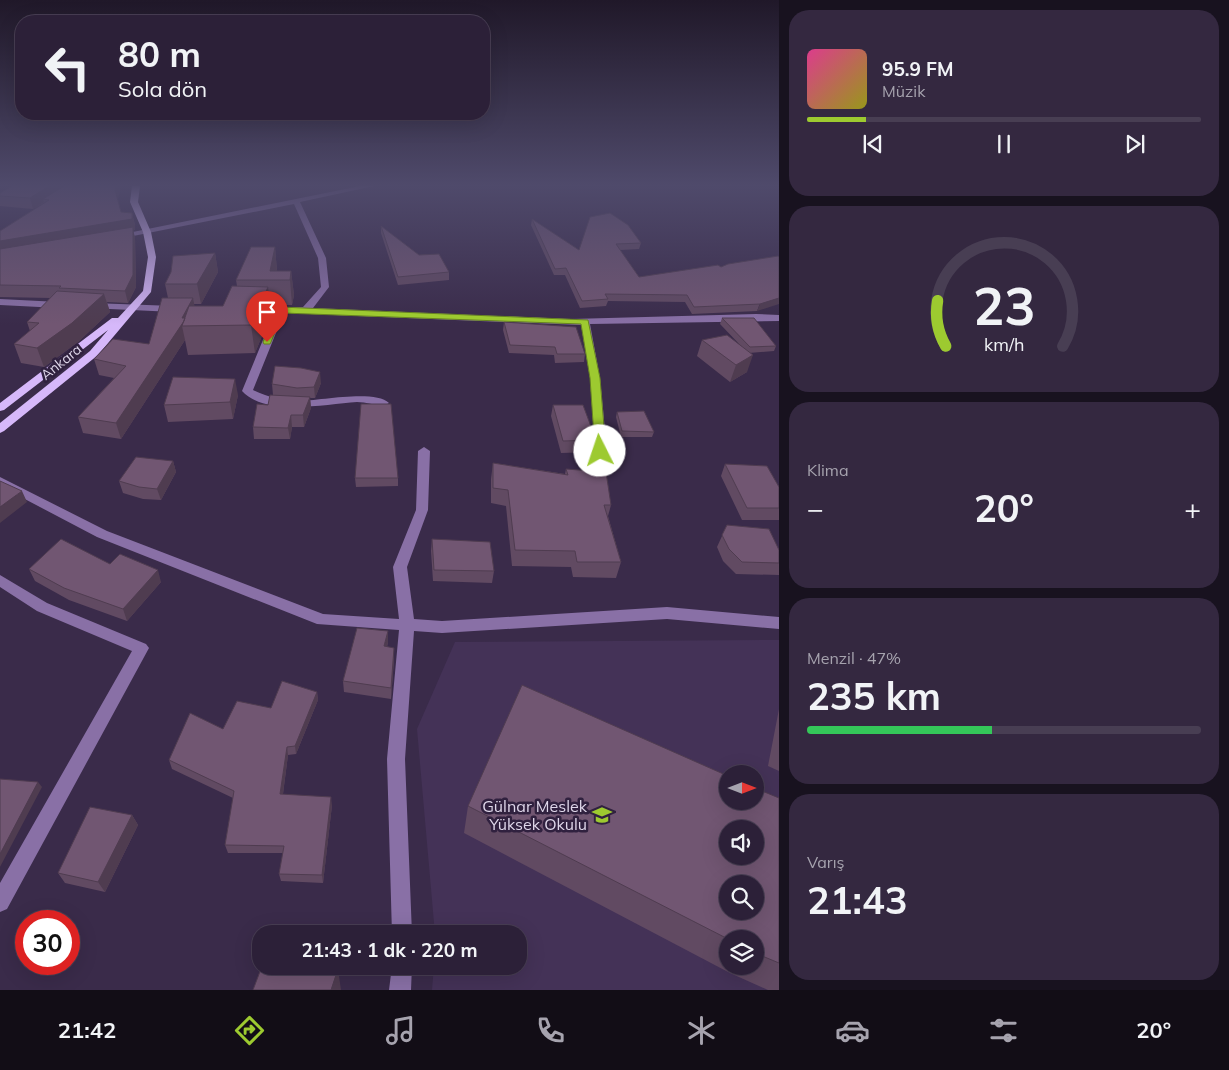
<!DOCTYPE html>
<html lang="tr">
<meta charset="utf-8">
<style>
body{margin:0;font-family:Mulish,sans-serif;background:#342840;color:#f1f3f6;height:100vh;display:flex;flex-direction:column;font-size:19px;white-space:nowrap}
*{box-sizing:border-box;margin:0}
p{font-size:16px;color:#a6a3ae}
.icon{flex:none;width:28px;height:28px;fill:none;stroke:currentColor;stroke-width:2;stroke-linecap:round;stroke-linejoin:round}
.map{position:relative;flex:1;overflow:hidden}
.drawer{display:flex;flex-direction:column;gap:10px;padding:10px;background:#18121f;width:450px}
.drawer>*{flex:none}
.banner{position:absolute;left:15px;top:15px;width:475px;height:105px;border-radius:20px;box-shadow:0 5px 20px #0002,0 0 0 1px #483e53;background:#2c2038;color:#f1f3f6;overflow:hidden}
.needle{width:32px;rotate:90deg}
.tools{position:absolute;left:719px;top:765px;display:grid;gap:10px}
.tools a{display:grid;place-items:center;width:45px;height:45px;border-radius:50%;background:#2c2038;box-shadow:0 5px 20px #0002,0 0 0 1px #483e53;font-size:25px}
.speed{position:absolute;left:15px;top:910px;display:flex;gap:10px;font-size:25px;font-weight:700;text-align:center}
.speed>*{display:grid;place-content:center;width:65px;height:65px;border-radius:50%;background:#2c2038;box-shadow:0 5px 20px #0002,0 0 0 1px #483e53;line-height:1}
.speed .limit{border:8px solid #d22;background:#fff;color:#111}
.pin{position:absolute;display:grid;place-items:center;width:42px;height:42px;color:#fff;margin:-51px -21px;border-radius:50% 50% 50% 0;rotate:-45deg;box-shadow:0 0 5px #0007}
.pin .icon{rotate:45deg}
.me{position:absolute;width:55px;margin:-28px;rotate:356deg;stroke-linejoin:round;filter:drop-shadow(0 0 4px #0008)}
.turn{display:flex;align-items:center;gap:18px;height:105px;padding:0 20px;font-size:22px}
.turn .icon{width:65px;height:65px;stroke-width:2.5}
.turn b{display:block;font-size:35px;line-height:42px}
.big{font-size:38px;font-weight:700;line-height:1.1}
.drawer .card{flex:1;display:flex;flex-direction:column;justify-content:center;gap:8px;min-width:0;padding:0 18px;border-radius:20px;background:#342840}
.drawer .dial{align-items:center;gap:0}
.dial svg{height:130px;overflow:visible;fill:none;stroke:#483e53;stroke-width:7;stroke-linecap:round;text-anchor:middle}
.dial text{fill:#f1f3f6;stroke:none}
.song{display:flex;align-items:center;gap:15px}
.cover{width:60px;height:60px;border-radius:8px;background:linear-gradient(135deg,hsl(330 70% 55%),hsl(60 70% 35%))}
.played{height:5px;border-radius:2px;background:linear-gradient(90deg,#9dca30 15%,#483e53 15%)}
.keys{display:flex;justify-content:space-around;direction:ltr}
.heat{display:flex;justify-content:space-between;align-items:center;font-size:28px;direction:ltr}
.charge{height:8px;border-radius:4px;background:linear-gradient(90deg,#34c759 47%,#483e53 0)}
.trip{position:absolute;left:252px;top:925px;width:275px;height:50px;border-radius:20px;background:#2c2038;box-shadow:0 5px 20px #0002,0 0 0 1px #483e53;font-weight:700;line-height:50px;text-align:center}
.tab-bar{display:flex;height:80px;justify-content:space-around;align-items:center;background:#120d16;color:#a6a3ae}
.tab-bar .icon{width:35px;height:35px}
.tab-bar .active{color:#9dca30}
.tab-bar b{font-size:22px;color:#f1f3f6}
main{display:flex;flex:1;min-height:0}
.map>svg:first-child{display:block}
.built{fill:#443257;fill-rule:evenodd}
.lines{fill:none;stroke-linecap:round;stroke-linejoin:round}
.minor{fill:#8970a6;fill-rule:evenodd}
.major{fill:#d6b8fa;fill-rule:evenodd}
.wall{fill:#614a62;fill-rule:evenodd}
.shaded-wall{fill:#4f3c50}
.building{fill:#715672;stroke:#4f3c50;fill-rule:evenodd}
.route{fill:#9dca30;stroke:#66831f}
.labels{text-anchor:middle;stroke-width:5;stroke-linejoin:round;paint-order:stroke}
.street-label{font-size:14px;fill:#dfd7ea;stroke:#30213f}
.near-poi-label{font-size:16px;fill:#dfd7ea;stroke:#30213f;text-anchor:end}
</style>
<main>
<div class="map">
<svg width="779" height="990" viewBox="0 0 779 990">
<rect width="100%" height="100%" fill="#3a2b4a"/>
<path class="built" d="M779,640V990H432L434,966H519V934H435L417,729L455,642ZM728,774H755V801H728ZM728,829H755V856H728ZM728,884H755V911H728ZM728,939H755V966H728Z"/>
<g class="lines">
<path class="minor" d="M360,186H374L300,202L326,258L329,287L313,308L571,319L756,314L779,315V321L590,324L600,378L607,451L601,455L595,451L590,378L581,325L284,313L253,390C267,397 281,400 298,401C318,401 375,389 389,403L384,406C375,405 366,402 357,402C325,404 266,417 242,391L274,313H254L249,310L254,307H303L321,287L318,258L294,204L118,239L114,237L118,235Z
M0,299L59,302L64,305L59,308L0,305Z
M92,303L174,306L179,309L174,312L89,308L87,306Z
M424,447L430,451L428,510L407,567L414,619L442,621L667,607L779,617V629L667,619L442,633L414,631L405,759L412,934H392L387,759L399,630L317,624L97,537L0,486V477L107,531L323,614L399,619L393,567L416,510L418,451Z
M0,575L47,603L146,644L149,648L7,909L0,912V883L132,651L37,611L0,587Z
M392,966H412L411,990H389Z"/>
<path class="major" d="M132,186H140L138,202L151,232L156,257L151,292L98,355L4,431L0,433V423L90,351L108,330L4,410L0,411V403L112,318H118L143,291L148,257L143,232L130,202Z"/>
</g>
<path class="wall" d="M0,193L118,200L121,212L132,213L135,225V230H133L135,238L136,287L128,303L107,302L110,312L78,342L44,367L21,363L14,344L30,331L27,322L51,298L0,297V231L44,203L33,209L0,206Z
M532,219L579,250L628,225L641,243L639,249L620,250L639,277L721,267L778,256L757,311L692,314L685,302L608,301L606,306L580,308L565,275H554L531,225Z
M381,226L419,255L449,272V280L398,285L381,233Z
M275,247L277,271H291L294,295L292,305H270L271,314L255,353L188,355L185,340L121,439L83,433L78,417L114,378L99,375L94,359L149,344L168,298L165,284L215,253L218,272L201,304H194V306H223L237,286L236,280Z
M722,318L776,346L774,351L749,353L747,372L730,382L697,356L702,340L742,347L720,324Z
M504,322L585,354L584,362L555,363L554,355L509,353L503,330Z
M321,383L315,398H310L311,408L304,427H292L290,439H254L253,427L268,405L273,395L272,384Z
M238,395L233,419L168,422L164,405Z
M553,405L596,440L593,452L561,453L551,416Z
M617,412L654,432L652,437H621L616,417Z
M173,461L176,472L161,500L143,499L123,493L119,481Z
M493,463L565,474L566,469L611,505L608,516L621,562L616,578L573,577L571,567L512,566L506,506L491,503V479Z
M725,464L779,487V520H742L721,476Z
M355,478H398V486L356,487Z
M727,525L779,550V575L736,574L723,561L717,547Z
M432,539L494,571L492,583L433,581L431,551Z
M110,564L161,582L127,621L69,600L35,581L29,569Z
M388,631V642L387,647L394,659L391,699L344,692L343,681Z
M317,692L318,700L296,754L288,755L283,794L332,805L323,883L281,881L279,874L283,853H228L225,845L233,798L172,769L169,760L271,708Z
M779,709V771L768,766Z
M779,798V990H768L730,973L464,833L468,806ZM728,939H755V966H728Z
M132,815L138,825L105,892L65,883L58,873Z"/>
<path class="shaded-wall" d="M49,186H69L43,199L44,202L33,209L30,198Z
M116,186H121L118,200L115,190Z
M132,213L135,225V230H133L135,238L136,287L128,303L125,291L0,253V241Z
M275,247L277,271H270Z
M215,253L218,272L201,304L197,284Z
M291,271L294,295L292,305L290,280Z
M268,287L271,314L255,353L251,325Z
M104,294L110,312L78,342L44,367L37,348Z
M193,298L196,313L182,326L185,340L121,439L116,423L182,318Z
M779,298V304L757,311L760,304Z
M753,355L747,372L730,382L736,365Z
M320,372L321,383L315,398L314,387Z
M235,379L238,395L233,419L230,402Z
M310,397L311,408L304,427L303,415Z
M291,415L292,427L290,439L288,428Z
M173,461L176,472L161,500L157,489Z
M22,491L27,502L0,523V507Z
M158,570L161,582L127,621L123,609Z
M388,631V642L384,658V646Z
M394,648V659L391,699V688Z
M317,692L318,700L296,754L295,746Z
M287,747L288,755L282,801L280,794Z
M38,782L42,787L0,867V854Z
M331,797L332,805L323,883L322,875Z
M132,815L138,825L105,892L98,882Z
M338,969L341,990H331Z"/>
<path class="building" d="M12,186H49L30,198L0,196V193Z
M64,186H116L115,190L121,212L132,213V219L0,241V231L49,200L43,199Z
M610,213L628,225L641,243L616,244L639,277L718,265L721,267L728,264L778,256L779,257V298L760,304L694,307L687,295L605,294L608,299L582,301L566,268L555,269L532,219L579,250L590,217Z
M381,226L419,255L439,254L449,272L398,277Z
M133,227V275L125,291L59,288L61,286L0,285V249Z
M251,247H275L270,271H291L290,280H236Z
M215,253L197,284H165L171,272L173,256Z
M232,286L268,287L251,325L182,326L189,306H223Z
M57,291L104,294L72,323L37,348L14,344L39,323L27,322Z
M162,298H193L182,318H185L184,321L116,423L78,417L126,366L94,359L113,339L149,344Z
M722,318H754L776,346L750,347Z
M504,322L576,327L585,354H557L555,347L510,345Z
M727,335L753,355L736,365L702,340Z
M275,366L301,368L320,372L314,387L297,388L272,384Z
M173,377L235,379L230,402L164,405Z
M270,395L310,397L303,415H291L288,428L253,427L257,404L268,405Z
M361,404H391L398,478H355Z
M553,405H583L596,440L563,441Z
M644,411L654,432L622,431L617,412Z
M136,457L173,461L157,489L139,487L119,481Z
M493,463L568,475L566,469L606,472L611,505H604L621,562H577L575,551L515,550L508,490L493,488Z
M725,464L767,466L779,487V508H747Z
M0,481L22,491L0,507Z
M727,525L769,529L779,550V563L742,562L729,549L722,535Z
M61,539L110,564L120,554L158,570L123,609L64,588L29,569Z
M432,539L490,542L494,571L434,570Z
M357,628L388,631L384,646L394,648L391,688L343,681Z
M282,681L317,692L295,746L287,747L280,794L331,797L322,875L279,874L284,846L225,845L234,791L169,760L190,713L223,729L237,701L271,708Z
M522,685L728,776V801H755V788L779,798V963L755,953V939H728L468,806ZM728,829H755V856H728ZM728,884H755V911H728Z
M0,779L38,782L0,854Z
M90,807L132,815L98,882L58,873Z
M262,966H327L338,969L331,990H253Z"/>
<linearGradient id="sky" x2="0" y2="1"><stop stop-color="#201829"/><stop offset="0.57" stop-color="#4f4a6b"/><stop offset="1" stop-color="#4f4a6b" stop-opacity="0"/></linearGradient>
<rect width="779" height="325" fill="url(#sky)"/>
<path class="route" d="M280,307L588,320L600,378L606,451L600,455L595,451L590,378L581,324L283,313L271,342L270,344H264L263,342L276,310Z"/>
<defs>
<symbol id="university-bare" viewBox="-9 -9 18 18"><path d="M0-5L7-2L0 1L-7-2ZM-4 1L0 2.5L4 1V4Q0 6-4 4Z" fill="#9dca30" stroke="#30213f" stroke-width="2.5" paint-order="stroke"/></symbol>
</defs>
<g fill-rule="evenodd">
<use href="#university-bare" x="588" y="801" width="28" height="28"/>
</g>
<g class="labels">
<g class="street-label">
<text transform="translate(61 362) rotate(-39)" y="5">Ankara</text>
</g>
<g class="near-poi-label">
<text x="587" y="812">Gülnar Meslek<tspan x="587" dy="18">Yüksek Okulu</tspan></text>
</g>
</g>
</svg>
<div class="tools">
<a><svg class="needle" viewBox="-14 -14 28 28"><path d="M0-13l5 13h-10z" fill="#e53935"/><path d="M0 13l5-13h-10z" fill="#a6a3ae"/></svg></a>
<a><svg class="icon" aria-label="sound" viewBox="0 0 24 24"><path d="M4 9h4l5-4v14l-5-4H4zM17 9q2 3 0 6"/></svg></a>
<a><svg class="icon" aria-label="search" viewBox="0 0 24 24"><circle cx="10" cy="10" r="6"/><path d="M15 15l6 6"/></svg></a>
<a><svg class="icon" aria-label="layers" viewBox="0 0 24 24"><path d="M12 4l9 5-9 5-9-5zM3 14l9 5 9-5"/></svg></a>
</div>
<div class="speed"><div class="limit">30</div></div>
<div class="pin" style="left:267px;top:342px;background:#d93025"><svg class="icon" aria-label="arrive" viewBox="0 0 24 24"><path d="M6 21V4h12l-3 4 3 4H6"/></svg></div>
<svg class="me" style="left:600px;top:451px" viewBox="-20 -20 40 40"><circle r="19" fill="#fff"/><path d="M0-13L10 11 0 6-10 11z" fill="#9dca30"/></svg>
<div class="trip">21:43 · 1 dk · 220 m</div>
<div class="banner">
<div class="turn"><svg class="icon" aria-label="left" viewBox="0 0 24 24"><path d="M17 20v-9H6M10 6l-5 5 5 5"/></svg><div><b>80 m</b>Sola dön</div></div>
</div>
</div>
<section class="drawer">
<div class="card">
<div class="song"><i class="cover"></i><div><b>95.9 FM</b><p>Müzik</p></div></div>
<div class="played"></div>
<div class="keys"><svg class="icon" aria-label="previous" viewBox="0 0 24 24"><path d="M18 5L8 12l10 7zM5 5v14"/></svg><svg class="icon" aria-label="pause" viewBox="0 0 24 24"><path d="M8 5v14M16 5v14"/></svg><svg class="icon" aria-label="next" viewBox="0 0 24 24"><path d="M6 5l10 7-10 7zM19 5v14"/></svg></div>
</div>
<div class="card dial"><svg viewBox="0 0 100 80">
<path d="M14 69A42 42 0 1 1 86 69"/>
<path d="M14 69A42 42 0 0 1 9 41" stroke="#9dca30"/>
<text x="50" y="56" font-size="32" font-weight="700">23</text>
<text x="50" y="72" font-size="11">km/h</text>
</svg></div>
<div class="card"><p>Klima</p>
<div class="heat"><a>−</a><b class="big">20°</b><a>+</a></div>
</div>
<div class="card"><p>Menzil · 47%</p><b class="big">235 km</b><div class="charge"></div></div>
<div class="card"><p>Varış</p><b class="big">21:43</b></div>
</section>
</main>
<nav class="tab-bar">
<b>21:42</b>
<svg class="icon active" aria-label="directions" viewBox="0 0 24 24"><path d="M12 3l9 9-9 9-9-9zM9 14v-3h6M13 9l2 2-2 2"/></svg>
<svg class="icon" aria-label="music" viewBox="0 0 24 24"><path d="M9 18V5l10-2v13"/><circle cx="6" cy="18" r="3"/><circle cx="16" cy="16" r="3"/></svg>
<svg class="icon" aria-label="phone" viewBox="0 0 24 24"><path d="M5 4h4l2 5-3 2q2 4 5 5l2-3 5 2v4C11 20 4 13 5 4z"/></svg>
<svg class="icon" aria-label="climate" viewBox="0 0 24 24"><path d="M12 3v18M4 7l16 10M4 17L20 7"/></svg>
<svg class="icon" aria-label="car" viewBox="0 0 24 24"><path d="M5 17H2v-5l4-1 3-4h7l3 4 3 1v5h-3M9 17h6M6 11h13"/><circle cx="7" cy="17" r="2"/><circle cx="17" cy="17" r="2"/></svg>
<svg class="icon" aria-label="filters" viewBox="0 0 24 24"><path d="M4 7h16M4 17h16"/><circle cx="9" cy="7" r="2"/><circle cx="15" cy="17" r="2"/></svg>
<b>20°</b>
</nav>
